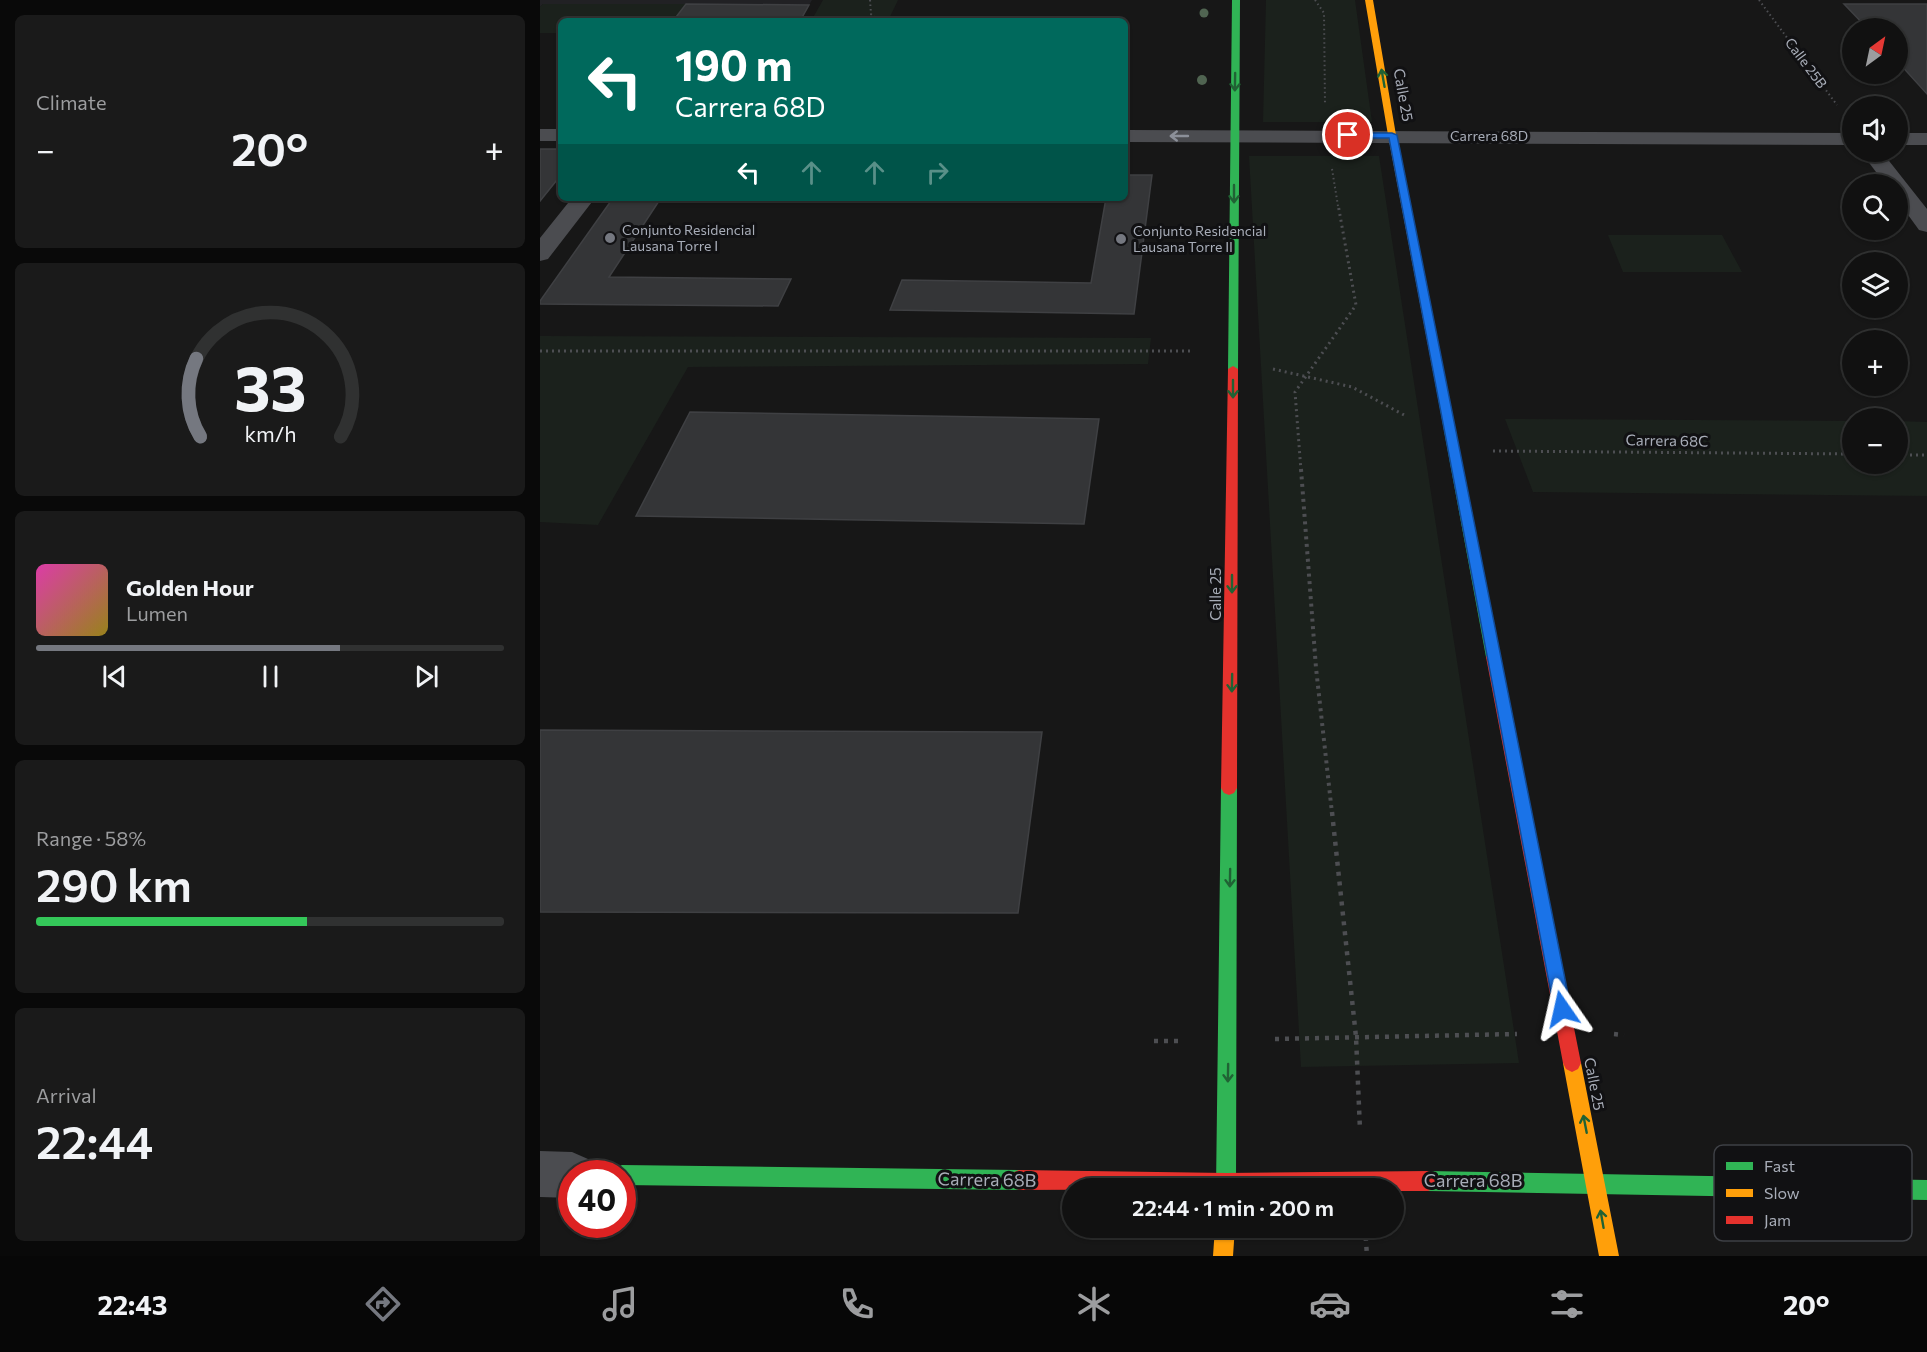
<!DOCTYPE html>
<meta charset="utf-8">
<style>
body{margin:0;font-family:Commissioner,sans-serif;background:#1a1a1a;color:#f1f3f6;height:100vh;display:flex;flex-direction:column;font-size:22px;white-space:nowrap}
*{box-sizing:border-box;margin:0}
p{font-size:20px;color:#9c9d9f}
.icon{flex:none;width:33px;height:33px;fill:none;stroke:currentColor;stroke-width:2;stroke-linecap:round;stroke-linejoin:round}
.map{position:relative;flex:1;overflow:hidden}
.drawer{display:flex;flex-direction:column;gap:15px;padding:15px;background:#090909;width:540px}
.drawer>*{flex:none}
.top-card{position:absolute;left:18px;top:18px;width:570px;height:183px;border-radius:9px;box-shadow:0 2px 4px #0004,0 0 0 2px #303131;background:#00695c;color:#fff;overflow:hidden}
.needle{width:39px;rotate:33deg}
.controls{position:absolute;left:1302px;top:18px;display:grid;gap:12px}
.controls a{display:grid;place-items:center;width:66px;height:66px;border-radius:50%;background:#111;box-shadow:0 2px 4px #0004,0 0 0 2px #303131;font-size:30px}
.speed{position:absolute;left:18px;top:1160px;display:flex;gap:12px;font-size:30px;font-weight:700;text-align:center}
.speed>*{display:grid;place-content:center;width:78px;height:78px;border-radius:50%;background:#111;box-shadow:0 2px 4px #0004,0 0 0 2px #303131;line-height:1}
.speed .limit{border:9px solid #d22;background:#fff;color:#111}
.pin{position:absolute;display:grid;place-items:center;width:51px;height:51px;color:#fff;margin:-26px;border:3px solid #fff;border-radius:50%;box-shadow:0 2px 6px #0007}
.me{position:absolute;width:66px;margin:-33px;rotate:349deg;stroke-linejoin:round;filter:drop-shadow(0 0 4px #0008)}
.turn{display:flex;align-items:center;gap:21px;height:126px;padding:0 18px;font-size:27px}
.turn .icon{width:78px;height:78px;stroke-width:2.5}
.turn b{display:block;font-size:42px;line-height:51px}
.lanes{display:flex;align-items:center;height:57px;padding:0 18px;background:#0003;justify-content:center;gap:30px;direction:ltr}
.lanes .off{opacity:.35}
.big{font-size:45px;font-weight:600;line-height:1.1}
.drawer .card{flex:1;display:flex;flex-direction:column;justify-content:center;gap:9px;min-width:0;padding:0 21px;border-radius:9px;background:#1a1a1a}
.drawer .dial{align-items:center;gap:0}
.dial svg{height:156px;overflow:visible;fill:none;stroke:#303131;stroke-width:7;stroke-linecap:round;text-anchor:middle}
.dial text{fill:#f1f3f6;stroke:none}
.song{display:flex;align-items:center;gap:18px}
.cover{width:72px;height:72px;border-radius:9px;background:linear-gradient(135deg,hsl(320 70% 55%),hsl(50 70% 35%))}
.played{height:6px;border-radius:3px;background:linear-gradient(90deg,#757880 65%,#303131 65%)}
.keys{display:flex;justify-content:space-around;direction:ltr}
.heat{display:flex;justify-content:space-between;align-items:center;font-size:33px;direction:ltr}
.charge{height:9px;border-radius:4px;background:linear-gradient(90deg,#34c759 58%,#303131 0)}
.trip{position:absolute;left:522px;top:1178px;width:342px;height:60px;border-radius:30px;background:#111;box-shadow:0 2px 4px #0004,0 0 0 2px #303131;font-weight:600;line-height:60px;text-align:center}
.dock{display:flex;height:96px;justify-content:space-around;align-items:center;background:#070707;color:#9c9d9f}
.dock .icon{width:42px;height:42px}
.dock .active{color:#757880}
.dock b{font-size:27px;color:#f1f3f6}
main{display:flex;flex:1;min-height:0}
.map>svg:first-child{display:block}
.built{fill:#212124}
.green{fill:#1b211c}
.building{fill:#343537;stroke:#3f4043;stroke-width:1.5}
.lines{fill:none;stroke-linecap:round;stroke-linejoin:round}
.path-far3{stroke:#4d4e52;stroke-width:2;stroke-dasharray:1.5 3;stroke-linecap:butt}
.path-far2{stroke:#4d4e52;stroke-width:3;stroke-dasharray:2 4;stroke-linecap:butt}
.path-far1{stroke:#4d4e52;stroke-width:4;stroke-dasharray:3 4.5;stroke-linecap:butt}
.path{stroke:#4d4e52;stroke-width:4.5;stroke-dasharray:4 6;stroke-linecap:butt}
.street{fill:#4b4c50;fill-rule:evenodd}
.fast{fill:#30b455;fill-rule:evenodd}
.slow{fill:#ff9f0a;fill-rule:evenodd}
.jam{fill:#e5322d;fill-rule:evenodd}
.tree{fill:#506451}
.oneway{stroke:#206234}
.oneway2{stroke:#8c9099}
.route{fill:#1a73e8;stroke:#114b97;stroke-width:1.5}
.poi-dot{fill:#757880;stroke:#111113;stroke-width:2}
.labels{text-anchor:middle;stroke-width:6;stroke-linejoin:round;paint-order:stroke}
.far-street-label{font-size:14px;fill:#a8adb8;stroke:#111113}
.far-poi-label{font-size:14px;fill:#a8adb8;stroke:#111113;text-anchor:start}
.street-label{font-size:15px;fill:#a8adb8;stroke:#111113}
.near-street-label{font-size:18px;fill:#a8adb8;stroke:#111113}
.key{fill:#111113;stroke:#3e4045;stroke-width:1.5}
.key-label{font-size:16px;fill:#a8adb8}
</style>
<main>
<section class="drawer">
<div class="card"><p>Climate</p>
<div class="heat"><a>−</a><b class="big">20°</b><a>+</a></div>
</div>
<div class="card dial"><svg viewBox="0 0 100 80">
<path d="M14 69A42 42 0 1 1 86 69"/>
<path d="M14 69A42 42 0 0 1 12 29" stroke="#757880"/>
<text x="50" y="56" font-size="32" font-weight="700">33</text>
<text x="50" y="72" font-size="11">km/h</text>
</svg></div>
<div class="card">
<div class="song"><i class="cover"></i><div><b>Golden Hour</b><p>Lumen</p></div></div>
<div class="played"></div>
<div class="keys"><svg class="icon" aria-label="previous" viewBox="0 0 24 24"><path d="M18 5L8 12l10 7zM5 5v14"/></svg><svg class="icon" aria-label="pause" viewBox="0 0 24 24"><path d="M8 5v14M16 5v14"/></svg><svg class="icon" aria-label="next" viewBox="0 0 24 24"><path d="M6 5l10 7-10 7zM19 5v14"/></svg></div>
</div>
<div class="card"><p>Range · 58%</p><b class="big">290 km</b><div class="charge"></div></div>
<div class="card"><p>Arrival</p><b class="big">22:44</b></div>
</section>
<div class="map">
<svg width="1387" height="1256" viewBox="0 0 1387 1256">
<rect width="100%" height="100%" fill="#171717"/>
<path class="built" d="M0,0H272L269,5L3,4L0,7Z"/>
<path class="green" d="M283,0H358L348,21H271Z
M726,0H815L832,122H723Z
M3,4H146L133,21H21V33H0V7Z
M709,156H839L979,1063L761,1067Z
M1068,235H1182L1202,272H1083Z
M0,336L611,338L608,364L148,367L58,525L0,522Z
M965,419L1312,421V464H1358V421L1387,422V496L993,492Z"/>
<path class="building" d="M146,4L269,5L260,21H133Z
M1304,4H1387V94L1358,62V28H1327Z
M0,149H21V175L0,201Z
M585,175H612L594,314L350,310L362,280L551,283L566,198H585Z
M73,198H121L69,277L251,279L238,306L0,304V301Z
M150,412L559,419L544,524L96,516Z
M0,730L502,732L478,913L0,912Z"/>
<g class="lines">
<path class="path-far3" d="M330,0L331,14L339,21
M775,0L784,13L785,105
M1219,0L1297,105
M792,169L798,206"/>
<path class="path-far2" d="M0,351H654
M733,369L812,387L866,416
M953,451L1312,454
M1358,455H1387
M761,471L755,392L816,305L798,204"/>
<path class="path-far1" d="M761,469L776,668L792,813"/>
<path class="path" d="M792,812L816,1037L820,1130
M1074,1034L1084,1035
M735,1039L977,1034
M614,1041H641
M825,1227L827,1256"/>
<path class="street" d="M0,129H21V141H0Z
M585,130L1312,133V145L585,142Z
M1358,133H1387V145H1358Z
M1321,152H1342L1387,209V232L1379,230L1358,201V184H1345Z
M32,198H55L8,259L0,261V238Z
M0,1151L32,1152L48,1159L54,1173H32V1198L0,1197Z"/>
<path class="fast" d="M692,0H700L698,369L693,372L688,369Z
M900,379L905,382L960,657L958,661H948L946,657L895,382Z
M689,781L694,783L697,788L696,1188H676L681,788L684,783Z
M82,1165L479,1170L486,1173L489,1180L486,1187L479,1190L82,1185V1173H73L75,1168Z
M888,1171L1387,1180V1200L888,1191L881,1188L878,1181L881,1174Z"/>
<path class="slow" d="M825,0H833L856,135L905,382L900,385L895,382L848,135Z
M1032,1054L1038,1057L1041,1063L1079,1256H1059L1023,1063L1026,1057Z
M675,1227H695L693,1256H673Z"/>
<path class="jam" d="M693,366L698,369L697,788L694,793L689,795L684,793L681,788L688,369Z
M953,652L958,653L960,657L1041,1063L1038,1069L1032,1072L1026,1069L1023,1063L946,657L948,653Z
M479,1170L686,1173L888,1171L895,1174L898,1181L895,1188L888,1191H854V1188L479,1190L472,1187L469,1180L472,1173Z"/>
</g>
<g class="tree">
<circle cx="664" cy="13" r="4.5"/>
<circle cx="662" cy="80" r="5"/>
</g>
<defs><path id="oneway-shaft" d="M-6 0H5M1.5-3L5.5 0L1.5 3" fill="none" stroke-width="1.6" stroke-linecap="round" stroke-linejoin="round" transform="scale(1.5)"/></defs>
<g class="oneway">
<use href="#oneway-shaft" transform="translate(843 78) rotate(-100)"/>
<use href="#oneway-shaft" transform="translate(695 82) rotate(91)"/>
<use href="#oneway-shaft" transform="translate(694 194) rotate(90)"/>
<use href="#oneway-shaft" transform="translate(693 389) rotate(90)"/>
<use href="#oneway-shaft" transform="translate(692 584) rotate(90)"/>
<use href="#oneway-shaft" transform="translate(692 683) rotate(91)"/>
<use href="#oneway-shaft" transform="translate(690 878) rotate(91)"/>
<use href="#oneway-shaft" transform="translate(688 1073) rotate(91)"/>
<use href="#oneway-shaft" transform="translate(1045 1124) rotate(-101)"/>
<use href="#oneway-shaft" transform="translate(1062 1219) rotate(-100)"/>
</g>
<use class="oneway2" href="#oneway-shaft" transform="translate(639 136) rotate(180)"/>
<path class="route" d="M805,133H852L857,135L1031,1009L1029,1015L1022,1018L1016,1015L1014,1009L849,138H808L805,137Z"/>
<g class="poi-dot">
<circle cx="70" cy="238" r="6"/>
<circle cx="581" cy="239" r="6"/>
</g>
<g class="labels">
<g class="far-street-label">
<text transform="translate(1266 63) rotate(53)" y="5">Calle 25B</text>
<text x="949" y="141">Carrera 68D</text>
</g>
<g class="far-poi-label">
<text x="82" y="235">Conjunto Residencial<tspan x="82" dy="16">Lausana Torre I</tspan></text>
<text x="593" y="236">Conjunto Residencial<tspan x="593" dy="16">Lausana Torre II</tspan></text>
</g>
<g class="street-label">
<text transform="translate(863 95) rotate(80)" y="5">Calle 25</text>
<text transform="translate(1127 441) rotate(1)" y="5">Carrera 68C</text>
<text transform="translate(676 594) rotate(-90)" y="5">Calle 25</text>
<text transform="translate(1054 1084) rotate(79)" y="5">Calle 25</text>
</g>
<g class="near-street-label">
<text transform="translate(447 1180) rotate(1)" y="6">Carrera 68B</text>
<text x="933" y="1187">Carrera 68B</text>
</g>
</g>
<rect x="1174" y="1145" width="198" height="96" rx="9" class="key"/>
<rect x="1186" y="1162" width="27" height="8" fill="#30b455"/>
<rect x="1186" y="1189" width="27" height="8" fill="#ff9f0a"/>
<rect x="1186" y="1216" width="27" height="8" fill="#e5322d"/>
<g class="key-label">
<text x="1224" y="1172">Fast</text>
<text x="1224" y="1199">Slow</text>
<text x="1224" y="1226">Jam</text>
</g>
</svg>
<div class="controls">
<a><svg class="needle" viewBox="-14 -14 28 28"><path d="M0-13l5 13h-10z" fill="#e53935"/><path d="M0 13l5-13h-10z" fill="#9c9d9f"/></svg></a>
<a><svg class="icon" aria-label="sound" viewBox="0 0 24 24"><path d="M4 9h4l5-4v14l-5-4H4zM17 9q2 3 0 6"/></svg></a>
<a><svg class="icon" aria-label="search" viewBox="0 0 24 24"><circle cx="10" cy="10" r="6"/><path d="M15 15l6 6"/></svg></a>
<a><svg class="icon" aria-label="layers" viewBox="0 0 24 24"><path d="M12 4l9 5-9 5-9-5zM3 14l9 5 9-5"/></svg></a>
<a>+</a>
<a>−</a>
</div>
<div class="speed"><div class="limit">40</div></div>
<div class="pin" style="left:808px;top:135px;background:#d93025"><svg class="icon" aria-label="arrive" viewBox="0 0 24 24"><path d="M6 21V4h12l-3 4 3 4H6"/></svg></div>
<svg class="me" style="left:1022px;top:1009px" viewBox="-20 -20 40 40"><path d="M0-17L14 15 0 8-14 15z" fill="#1a73e8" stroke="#fff" stroke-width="4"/></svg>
<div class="trip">22:44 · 1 min · 200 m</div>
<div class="top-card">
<div class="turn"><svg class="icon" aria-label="left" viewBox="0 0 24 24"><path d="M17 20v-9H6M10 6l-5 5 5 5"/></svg><div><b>190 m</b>Carrera 68D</div></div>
<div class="lanes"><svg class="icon" aria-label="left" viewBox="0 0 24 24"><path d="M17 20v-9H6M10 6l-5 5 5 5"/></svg><svg class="icon off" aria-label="ahead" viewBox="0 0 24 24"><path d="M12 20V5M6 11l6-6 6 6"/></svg><svg class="icon off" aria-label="ahead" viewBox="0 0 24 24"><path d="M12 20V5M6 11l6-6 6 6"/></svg><svg class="icon off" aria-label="right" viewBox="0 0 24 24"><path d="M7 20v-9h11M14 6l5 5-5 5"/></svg></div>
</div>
</div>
</main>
<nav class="dock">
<b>22:43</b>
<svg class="icon active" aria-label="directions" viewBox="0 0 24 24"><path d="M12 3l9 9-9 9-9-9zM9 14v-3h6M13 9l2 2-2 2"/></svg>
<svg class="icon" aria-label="music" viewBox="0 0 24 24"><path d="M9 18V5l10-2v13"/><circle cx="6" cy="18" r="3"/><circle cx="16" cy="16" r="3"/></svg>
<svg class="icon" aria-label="phone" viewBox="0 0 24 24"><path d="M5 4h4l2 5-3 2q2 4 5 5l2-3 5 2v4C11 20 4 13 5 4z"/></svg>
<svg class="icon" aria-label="climate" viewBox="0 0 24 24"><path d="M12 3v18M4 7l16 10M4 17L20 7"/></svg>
<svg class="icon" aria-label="car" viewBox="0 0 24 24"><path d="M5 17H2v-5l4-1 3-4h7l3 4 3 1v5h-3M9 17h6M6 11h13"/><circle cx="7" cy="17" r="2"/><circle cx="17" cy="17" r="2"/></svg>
<svg class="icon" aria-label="filters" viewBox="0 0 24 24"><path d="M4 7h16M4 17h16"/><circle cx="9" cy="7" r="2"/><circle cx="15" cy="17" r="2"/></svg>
<b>20°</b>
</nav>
